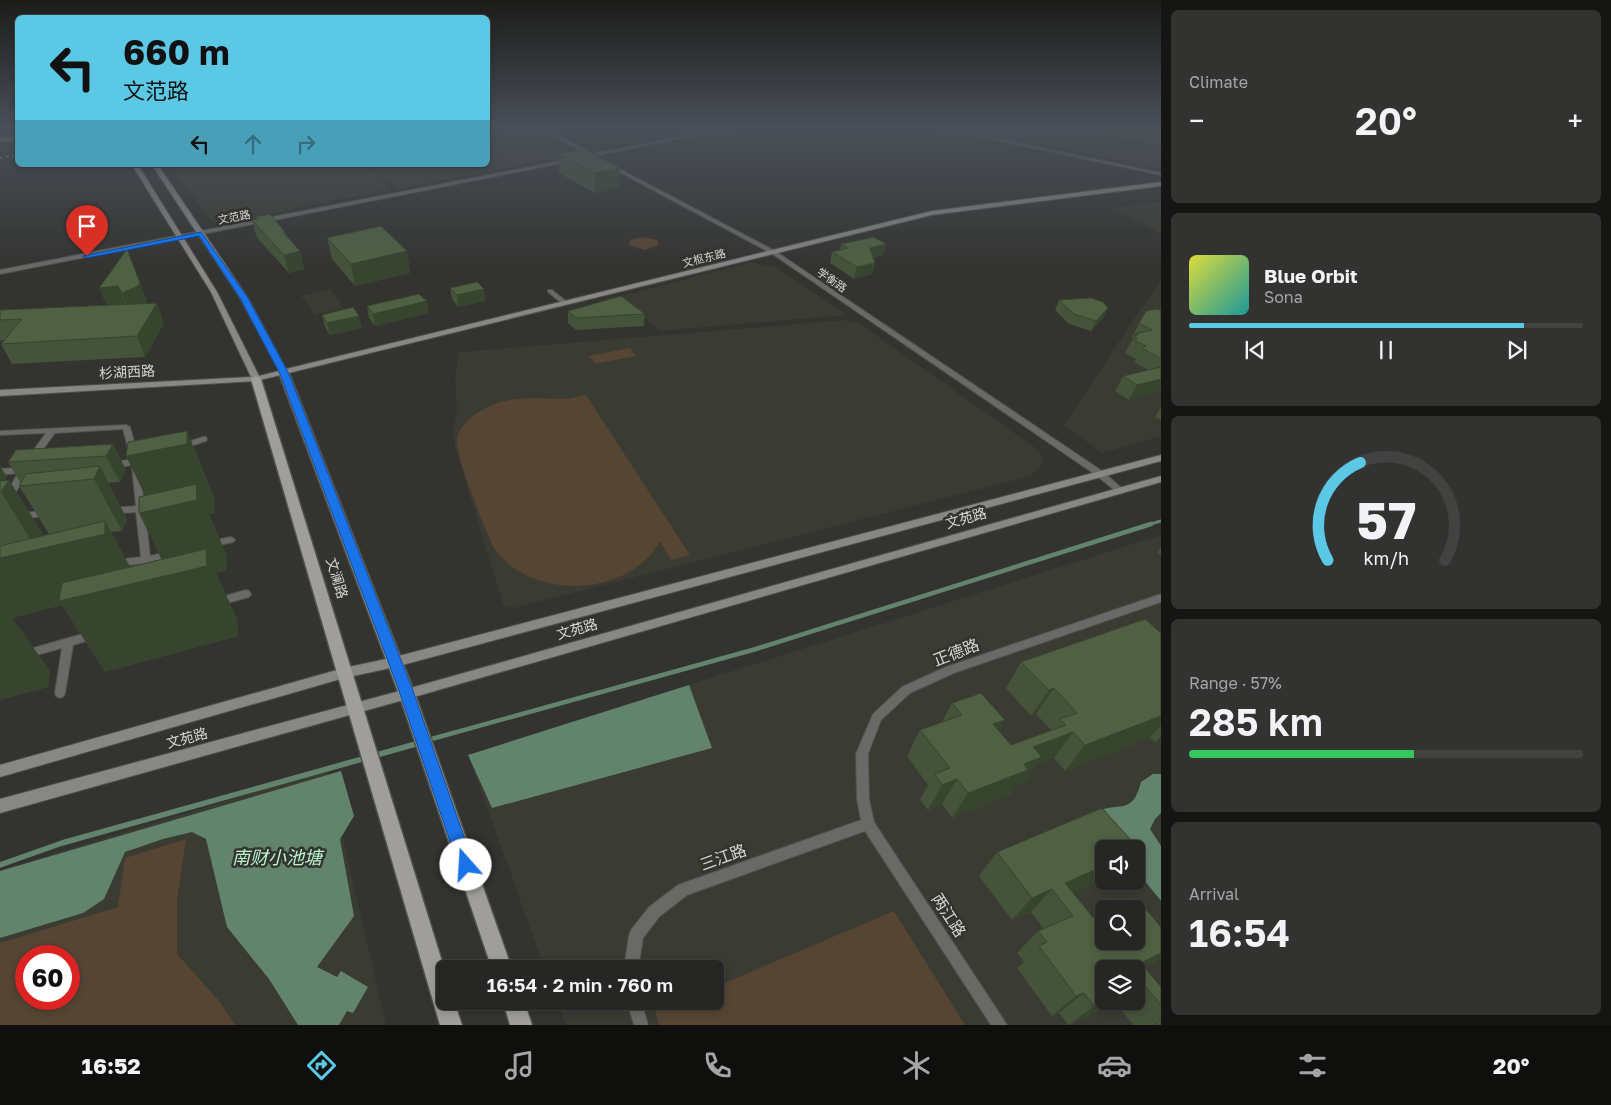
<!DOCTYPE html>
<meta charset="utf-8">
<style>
body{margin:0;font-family:"Golos Text","Noto Sans SC",sans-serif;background:#323231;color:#f1f3f6;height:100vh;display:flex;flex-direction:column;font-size:19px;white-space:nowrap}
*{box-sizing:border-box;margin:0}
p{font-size:16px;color:#a4a5a6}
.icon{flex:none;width:28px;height:28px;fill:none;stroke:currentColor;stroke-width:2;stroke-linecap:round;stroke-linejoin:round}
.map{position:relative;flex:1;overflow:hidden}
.panel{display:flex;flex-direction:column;gap:10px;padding:10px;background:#151514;width:450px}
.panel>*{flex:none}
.top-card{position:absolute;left:15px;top:15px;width:475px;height:152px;border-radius:8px;box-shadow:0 2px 8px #0003,0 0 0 1px #424341;background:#5bc8e6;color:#111;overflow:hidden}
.fabs{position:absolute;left:1095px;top:840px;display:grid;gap:10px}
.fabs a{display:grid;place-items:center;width:50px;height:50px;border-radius:8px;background:#262624;box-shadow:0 2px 8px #0003,0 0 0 1px #424341;font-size:25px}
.speed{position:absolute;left:15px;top:945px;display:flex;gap:10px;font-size:25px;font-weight:700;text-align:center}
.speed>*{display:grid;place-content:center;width:65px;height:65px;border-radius:50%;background:#262624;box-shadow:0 2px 8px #0003,0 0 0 1px #424341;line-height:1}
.speed .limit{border:8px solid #d22;background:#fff;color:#111}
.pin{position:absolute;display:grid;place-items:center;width:42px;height:42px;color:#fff;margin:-51px -21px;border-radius:50% 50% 50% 0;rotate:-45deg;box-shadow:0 0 5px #0007}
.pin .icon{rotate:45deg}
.me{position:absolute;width:55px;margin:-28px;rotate:341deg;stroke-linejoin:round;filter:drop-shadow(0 0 4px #0008)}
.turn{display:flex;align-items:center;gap:18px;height:105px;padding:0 25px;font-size:22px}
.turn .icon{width:65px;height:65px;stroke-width:2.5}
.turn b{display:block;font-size:35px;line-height:42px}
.lanes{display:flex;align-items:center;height:48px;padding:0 25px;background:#0003;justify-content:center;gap:25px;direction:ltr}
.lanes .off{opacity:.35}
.big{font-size:38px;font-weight:600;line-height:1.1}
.panel .tile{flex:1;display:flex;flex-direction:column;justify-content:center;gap:8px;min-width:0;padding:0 18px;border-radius:8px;background:#323231}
.panel .dial{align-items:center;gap:0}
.dial svg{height:130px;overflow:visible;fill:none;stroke:#424341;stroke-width:7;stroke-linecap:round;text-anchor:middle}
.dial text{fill:#f1f3f6;stroke:none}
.song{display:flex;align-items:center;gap:15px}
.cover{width:60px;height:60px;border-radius:8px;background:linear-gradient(135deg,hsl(60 70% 55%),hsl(180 70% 35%))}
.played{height:5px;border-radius:2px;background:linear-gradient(90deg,#5bc8e6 85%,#424341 85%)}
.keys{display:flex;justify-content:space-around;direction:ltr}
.heat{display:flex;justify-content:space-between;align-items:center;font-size:28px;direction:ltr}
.charge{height:8px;border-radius:4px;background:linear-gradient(90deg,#34c759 57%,#424341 0)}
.trip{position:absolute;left:436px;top:960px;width:288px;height:50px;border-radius:8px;background:#262624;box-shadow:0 2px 8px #0003,0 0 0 1px #424341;font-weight:600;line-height:50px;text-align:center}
.tabs{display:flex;height:80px;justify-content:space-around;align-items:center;background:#0f0f0e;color:#a4a5a6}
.tabs .icon{width:35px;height:35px}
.tabs .on{color:#5bc8e6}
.tabs b{font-size:22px;color:#f1f3f6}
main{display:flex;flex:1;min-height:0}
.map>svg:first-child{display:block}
.built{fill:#3a3b32;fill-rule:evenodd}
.green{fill:#564533;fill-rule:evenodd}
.water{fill:#62846d}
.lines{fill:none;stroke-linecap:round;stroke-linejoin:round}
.stream-far2{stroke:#62846d;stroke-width:3}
.stream-far1{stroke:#62846d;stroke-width:4.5}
.stream{stroke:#62846d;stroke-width:5.5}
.street-casing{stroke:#50514e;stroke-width:2}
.secondary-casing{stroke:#50514e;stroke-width:2}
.primary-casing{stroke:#50514e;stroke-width:3}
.street{fill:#696967;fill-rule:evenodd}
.secondary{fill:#878785;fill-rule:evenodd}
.primary{fill:#9f9e9b;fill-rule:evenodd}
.rail{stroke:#858583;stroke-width:2;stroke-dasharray:3 3;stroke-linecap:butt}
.wall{fill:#445339;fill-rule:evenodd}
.shaded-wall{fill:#37442e}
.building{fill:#4f6142;stroke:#37442e}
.route{fill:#1a73e8;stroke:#114b97}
.labels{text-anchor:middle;stroke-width:5;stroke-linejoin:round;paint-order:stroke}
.far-street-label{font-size:11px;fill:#d6d7d5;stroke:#333330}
.street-label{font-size:14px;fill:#d6d7d5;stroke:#333330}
.near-street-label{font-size:16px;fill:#d6d7d5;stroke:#333330}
.near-water-label{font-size:18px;font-style:italic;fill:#b9f5cc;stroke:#333330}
</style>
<main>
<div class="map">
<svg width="1161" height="1025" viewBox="0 0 1161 1025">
<rect width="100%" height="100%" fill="#333330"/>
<path class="built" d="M488,127H524L571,153V155L402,188H396L367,165H488Z
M955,127H1161V169Z
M170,165H364L392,189L221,223L211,221Z
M1161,201V234L1110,208H1112Z
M752,262L777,268L847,315L660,331L621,296Z
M1161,281V436L1102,453L1064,425L1143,305H1147L1146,302Z
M330,289L336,296L334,298H337L341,303L339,304L342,308L315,315L301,296Z
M844,320L860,324L1040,451L1043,463L1031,476L514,608L504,607L455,447L453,428L457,410L455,383L458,354L460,352Z
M1161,535V1025H566L557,1001H715V969H545L468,755ZM1104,849H1136V881H1104ZM1104,909H1136V941H1104ZM1104,969H1136V1001H1104Z
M327,770L386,1025H0V870ZM26,956H69V999H26Z"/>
<path class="green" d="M1095,127H1161V145L1091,132Z
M643,237L657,240L659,245L645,250L629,245L630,240Z
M630,348L636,356L595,364L589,356Z
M586,395L690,555L671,560L660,541C633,592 549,600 506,562C502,558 497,553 494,548C486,532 455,455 457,440C458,430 465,422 473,416C499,395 529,398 560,399C568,400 578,396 586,395Z
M186,839L177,900V954L220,1002L235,1025H0V943L118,907L125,858ZM26,956H69V999H26Z
M894,911L965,1025H659L655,1012L680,1001H715V987Z"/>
<path class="water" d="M689,685L712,748L492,808L468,755Z
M341,771L354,816L340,839L354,916L317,967L337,977L341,971L368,987L353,1013L347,1011L339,1025H298L269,979L227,927L206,839L192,832L163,839L125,852L104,899L83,913L0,938V871Z
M1153,774H1161V813L1155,819L1150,829L1161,846V901C1145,879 1136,878 1136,849L1097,811C1122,802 1132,815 1141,782Z"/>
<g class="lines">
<path class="stream-far2" d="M1147,525L1161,521"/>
<path class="stream-far1" d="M428,740L756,649L1151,524"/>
<path class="stream" d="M373,756L419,743
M0,865L62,843L366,758"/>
<defs>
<path id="street" d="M537,127H542L593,154L729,127H738L584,158L582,156L588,155Z
M935,127H943L1161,173V175Z
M571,159L573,161L0,274V270Z
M610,164L775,251L1102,471L1125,491L1121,494L1118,493L1096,475L771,253L608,166V164Z
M548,290H552L567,302V304H563L548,292Z
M126,425L130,427L137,452L136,454H133L129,452L123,429L55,433L35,460L32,461L28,458L46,433L0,435V431Z
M203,437H206L207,439L206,441L182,449L178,447L179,445Z
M142,458L145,459L146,461L145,463L113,468L109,465L113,462Z
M136,464L140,467L144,505L149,506L150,508L149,510L145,511L150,556L171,551L174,552L176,554L174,556L150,562L152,574L150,576H144L141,564L115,566L112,565L110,563L112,561L115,560L141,557L136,512L112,514L108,511L112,508L136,506L132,467Z
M25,467L29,470L12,498L8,501L5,500L4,498L18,473L0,475V469Z
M49,511L52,512L53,514L52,516L0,520V514Z
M230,537L233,538L235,540L233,542L211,547L206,544L208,542Z
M246,590L249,591L251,594L249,597L217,606L214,605L212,602L214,599Z
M1161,594V602L954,673L910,693L881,720L868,754L869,799L874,822L1007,1025H991L865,831L687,895L659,917L643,938L638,969H624L629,935L631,930L649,907L678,885L861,820L857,799L856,754L873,714L902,687L946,667Z
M93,631L97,632L98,635L97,638L73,645L65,693L64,696L60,698L56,696L55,693L62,648L26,658L22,657L21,654L22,651L26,650Z
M627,1001H641L648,1025H634Z"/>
<path id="secondary" d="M132,165H138L217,292L259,376L279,371L240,298L152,165H158L248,298L286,369L932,211L1161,182V186L932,215L256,381L0,396V390L251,377L211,292Z
M1161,455V461L395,667L344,678L0,777V765L344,668L395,657Z
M1161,476V482L407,699L0,813V799L407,689Z"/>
<path id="primary" d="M18,136V140L0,142V138Z
M284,370L289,373L415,694L512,969H492L399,694L279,373Z
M256,376L261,379L445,971V1001H454L462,1025H440L251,379Z
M503,1001H524L532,1025H510Z"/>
</defs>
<use href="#street" class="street-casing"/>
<use href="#secondary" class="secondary-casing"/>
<use href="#primary" class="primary-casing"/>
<use href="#street" class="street"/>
<use href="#secondary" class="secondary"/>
<use href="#primary" class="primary"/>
<path class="rail" d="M0,158L18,155"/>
</g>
<path class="wall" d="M584,149L620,187L595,193L559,173V154Z
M255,217L286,236L300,251L304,269L289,273L257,238L252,220L256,219Z
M327,238L407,251L410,273L355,286L332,259Z
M841,244L883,255L873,257L875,263L872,274L854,279L830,263L832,252L840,250Z
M127,249L147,301L146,303L164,323L145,357L12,364L1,344L4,340L0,341V310L106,305Z
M450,288L484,289L485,301L458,307L452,299Z
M1059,300L1108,308L1103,318L1091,331L1069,324L1055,310Z
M367,306L429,313L375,326L369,318Z
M1161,310V391L1129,400L1115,391L1123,376L1148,370L1134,362L1136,359L1125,353L1133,338L1132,337L1139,323Z
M568,311L645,314L644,326L576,330L568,323Z
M322,315L362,328L330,335L325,327Z
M1161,406V420L1155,417Z
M187,431L215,500V513L209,514L226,554L227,570L216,573L237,619L238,636L105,672L62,605L12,618L50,671L48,687L0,700V466L7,477L4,481L9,480L42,533L40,536L49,534L19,486L21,484L8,462L113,444L126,470L120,482L108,483L127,519L122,531L111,532L130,567L162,559L145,495Z
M1161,547V555L1157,553Z
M1161,633V740L1155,742L1150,738L1065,771L1054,758L1037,764L1024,783L1017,785L1010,795L952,818L942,804L928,810L920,800L928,785L907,756L920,730L942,722L952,703L1011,745L1051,730L1036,714L1031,716L1006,688L1021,662Z
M997,852L1073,893L1096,921L1149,967L1146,968L1161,987V1025H1133L1115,1002L1069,1025H1068L1059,1013L1052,1016L1017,968L1024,962L1017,953L1038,931L1044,929L1031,912L1012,920L979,876ZM1136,969V1001H1104Z"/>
<path class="shaded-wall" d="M620,168V187L595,193V173Z
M886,244L883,255L868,259L870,248Z
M127,249L147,301L145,305L130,312L122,293Z
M300,251L304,269L289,273L284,255Z
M407,251L410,273L355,286L351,264Z
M875,263L872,274L854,279L857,267Z
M118,286L126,305L107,307L99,288Z
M484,289L485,301L458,307L457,295Z
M427,301L429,313L375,326L373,314Z
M157,303L164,323L145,357L137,336Z
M1108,308L1103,318L1091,331L1096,321Z
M359,316L362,328L330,335L327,323Z
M1161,379V391L1129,400L1137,385Z
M187,431L215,500V513L209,514L226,554L227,570L216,573L237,619L238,636L105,672L62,605L12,618L50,671L48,687L0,700V558L105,521L134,574L169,575L139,513L152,510L126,456Z
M113,444L126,470L120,482L106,456Z
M0,466L7,477L0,488Z
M100,466L127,519L122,531L94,479Z
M9,480L42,533L34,545L1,492Z
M1054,688L1036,714L1031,716L1049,690Z
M1161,716V725L1150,738L1065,771L1085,745Z
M1005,720L989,746L993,724Z
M1073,732L1054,758L1037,764L1024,783L1017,785L1010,795L952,818L968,793L1033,747Z
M1161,736V740L1155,742Z
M957,779L942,804L928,810L942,785Z
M1104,866V879L1060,899L1065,883Z
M1052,889L1031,912L1012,920L1032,898Z
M1161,953V958L1149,967L1136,973L1141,963Z
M1084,993L1059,1013L1052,1016L1076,996Z
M1104,1001H1116L1069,1025L1094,1006Z"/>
<path class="building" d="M584,149L620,168L595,173L559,154Z
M270,214L285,232H283L300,251L284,255L252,220L258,219L255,217Z
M381,226L407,251L351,264L327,238Z
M874,237L886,244L870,248L875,263L857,267L832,252L848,248L841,244Z
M127,249L140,283L138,286L122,293L118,286L99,288Z
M477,282L484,289L457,295L450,288Z
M419,294L427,301L373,314L367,306Z
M621,296L645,314L576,318L568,311Z
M1091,298L1103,302L1108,308L1096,321L1074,314L1059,300Z
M157,303L137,336L1,344L22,319L0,320V310Z
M353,307L359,316L327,323L322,315Z
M1156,309L1161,310V359L1142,348L1146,346L1132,339L1137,338L1134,336L1138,335L1135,334L1152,330L1139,323L1146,311Z
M1161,367V379L1137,385L1123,376Z
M187,431V444L126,456L128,442Z
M113,444L106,456L8,462L16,450Z
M100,466L94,479L19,486L26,474Z
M9,480L1,492H0V481Z
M196,484L197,500L139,513V497Z
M105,521V534L0,558V546Z
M206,549L207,566L59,601L62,583Z
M1145,619L1161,633V716L1085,745L1073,732L1033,747L1042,757L1024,764L1028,770L968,793L957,779L942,785L935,774L950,768L920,730L962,715L952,703L981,693L1005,720L993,724L1011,745L1066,725L1060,719L1077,713L1054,688L1049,690L1021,662Z
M1102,808L1140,850L1136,852V849H1104V866L1065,883L1096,921L1104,917V941H1136V909H1123L1139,901L1161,927V953L1141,963L1161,987V1005L1142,982L1136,985V969H1104V1001L1094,1006L1084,993L1076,996L1039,946L1047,942L1038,931L1073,916L1052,889L1032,898L997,852Z
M1161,1021V1025H1154Z"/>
<linearGradient id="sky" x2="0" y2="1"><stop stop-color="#1c1c1a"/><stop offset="0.47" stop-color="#4a5059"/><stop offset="1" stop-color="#4a5059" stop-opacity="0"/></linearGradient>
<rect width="1161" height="271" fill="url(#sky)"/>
<path class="route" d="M201,232L248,298L289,374L412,688L474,865L472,871L466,873L460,871L458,865L398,688L280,374L240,298L199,236L87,258L83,256Z"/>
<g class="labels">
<g class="far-street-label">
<text transform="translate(234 217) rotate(-11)" y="4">文范路</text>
<text transform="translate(704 258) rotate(-14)" y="4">文枢东路</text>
<text transform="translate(832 280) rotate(34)" y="4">学衡路</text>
</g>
<g class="street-label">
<text transform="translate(127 372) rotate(-3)" y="5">杉湖西路</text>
<text transform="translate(966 518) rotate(-16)" y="5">文苑路</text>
<text transform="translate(337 578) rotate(73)" y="5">文澜路</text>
<text transform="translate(577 629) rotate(-16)" y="5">文苑路</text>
<text transform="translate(187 738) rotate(-15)" y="5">文苑路</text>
</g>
<g class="near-street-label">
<text transform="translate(956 652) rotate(-21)" y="6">正德路</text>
<text transform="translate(723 857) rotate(-20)" y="6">三江路</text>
<text transform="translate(949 915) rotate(57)" y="6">两江路</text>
</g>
<g class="near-water-label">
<text x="277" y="864">南财小池塘</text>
</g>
</g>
</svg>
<div class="fabs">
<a><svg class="icon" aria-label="sound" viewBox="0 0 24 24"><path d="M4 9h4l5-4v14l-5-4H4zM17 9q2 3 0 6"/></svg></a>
<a><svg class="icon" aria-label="search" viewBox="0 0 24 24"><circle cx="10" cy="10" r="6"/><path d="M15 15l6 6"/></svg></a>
<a><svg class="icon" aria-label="layers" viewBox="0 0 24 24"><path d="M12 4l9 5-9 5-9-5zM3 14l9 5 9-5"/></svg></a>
</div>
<div class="speed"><div class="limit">60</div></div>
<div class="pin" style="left:87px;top:256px;background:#d93025"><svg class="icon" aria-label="arrive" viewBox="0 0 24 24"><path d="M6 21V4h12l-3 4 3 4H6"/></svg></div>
<svg class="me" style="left:466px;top:865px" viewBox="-20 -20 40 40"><circle r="19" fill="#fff"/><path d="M0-13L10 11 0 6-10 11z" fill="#1a73e8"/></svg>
<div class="trip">16:54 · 2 min · 760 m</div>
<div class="top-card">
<div class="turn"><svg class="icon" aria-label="left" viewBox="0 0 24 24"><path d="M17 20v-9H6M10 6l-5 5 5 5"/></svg><div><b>660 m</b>文范路</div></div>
<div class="lanes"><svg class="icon" aria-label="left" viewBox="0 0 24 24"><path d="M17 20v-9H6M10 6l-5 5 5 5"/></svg><svg class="icon off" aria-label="ahead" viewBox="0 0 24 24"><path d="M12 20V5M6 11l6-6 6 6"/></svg><svg class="icon off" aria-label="right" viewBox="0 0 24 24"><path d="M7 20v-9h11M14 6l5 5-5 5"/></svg></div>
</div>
</div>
<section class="panel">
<div class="tile"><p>Climate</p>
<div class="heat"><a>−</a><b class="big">20°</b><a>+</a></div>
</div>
<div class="tile">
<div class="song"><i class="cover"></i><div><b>Blue Orbit</b><p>Sona</p></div></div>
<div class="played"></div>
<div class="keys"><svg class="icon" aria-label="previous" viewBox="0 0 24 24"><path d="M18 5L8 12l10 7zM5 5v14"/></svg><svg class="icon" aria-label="pause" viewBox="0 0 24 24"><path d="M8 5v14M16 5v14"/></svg><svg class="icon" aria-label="next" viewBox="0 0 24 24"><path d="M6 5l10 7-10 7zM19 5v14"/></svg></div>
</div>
<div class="tile dial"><svg viewBox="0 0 100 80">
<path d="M14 69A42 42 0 1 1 86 69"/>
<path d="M14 69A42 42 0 0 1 34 9" stroke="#5bc8e6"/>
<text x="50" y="56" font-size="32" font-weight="700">57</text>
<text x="50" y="72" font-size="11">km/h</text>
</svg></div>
<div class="tile"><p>Range · 57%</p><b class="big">285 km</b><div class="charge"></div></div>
<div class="tile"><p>Arrival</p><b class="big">16:54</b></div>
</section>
</main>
<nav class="tabs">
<b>16:52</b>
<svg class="icon on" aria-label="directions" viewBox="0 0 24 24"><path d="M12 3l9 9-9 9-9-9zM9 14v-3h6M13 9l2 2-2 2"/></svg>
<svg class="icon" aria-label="music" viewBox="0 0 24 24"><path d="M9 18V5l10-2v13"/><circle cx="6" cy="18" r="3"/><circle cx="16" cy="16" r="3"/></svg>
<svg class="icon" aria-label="phone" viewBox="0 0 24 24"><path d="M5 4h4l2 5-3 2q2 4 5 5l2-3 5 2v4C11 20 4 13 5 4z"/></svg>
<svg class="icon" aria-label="climate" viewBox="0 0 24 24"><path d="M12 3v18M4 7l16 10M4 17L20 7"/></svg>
<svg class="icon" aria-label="car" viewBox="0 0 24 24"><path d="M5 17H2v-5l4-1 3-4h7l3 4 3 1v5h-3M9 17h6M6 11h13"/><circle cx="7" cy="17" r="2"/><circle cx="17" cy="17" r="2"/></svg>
<svg class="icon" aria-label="filters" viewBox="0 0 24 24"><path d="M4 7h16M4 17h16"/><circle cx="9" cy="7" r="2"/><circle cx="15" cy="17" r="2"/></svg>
<b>20°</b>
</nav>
